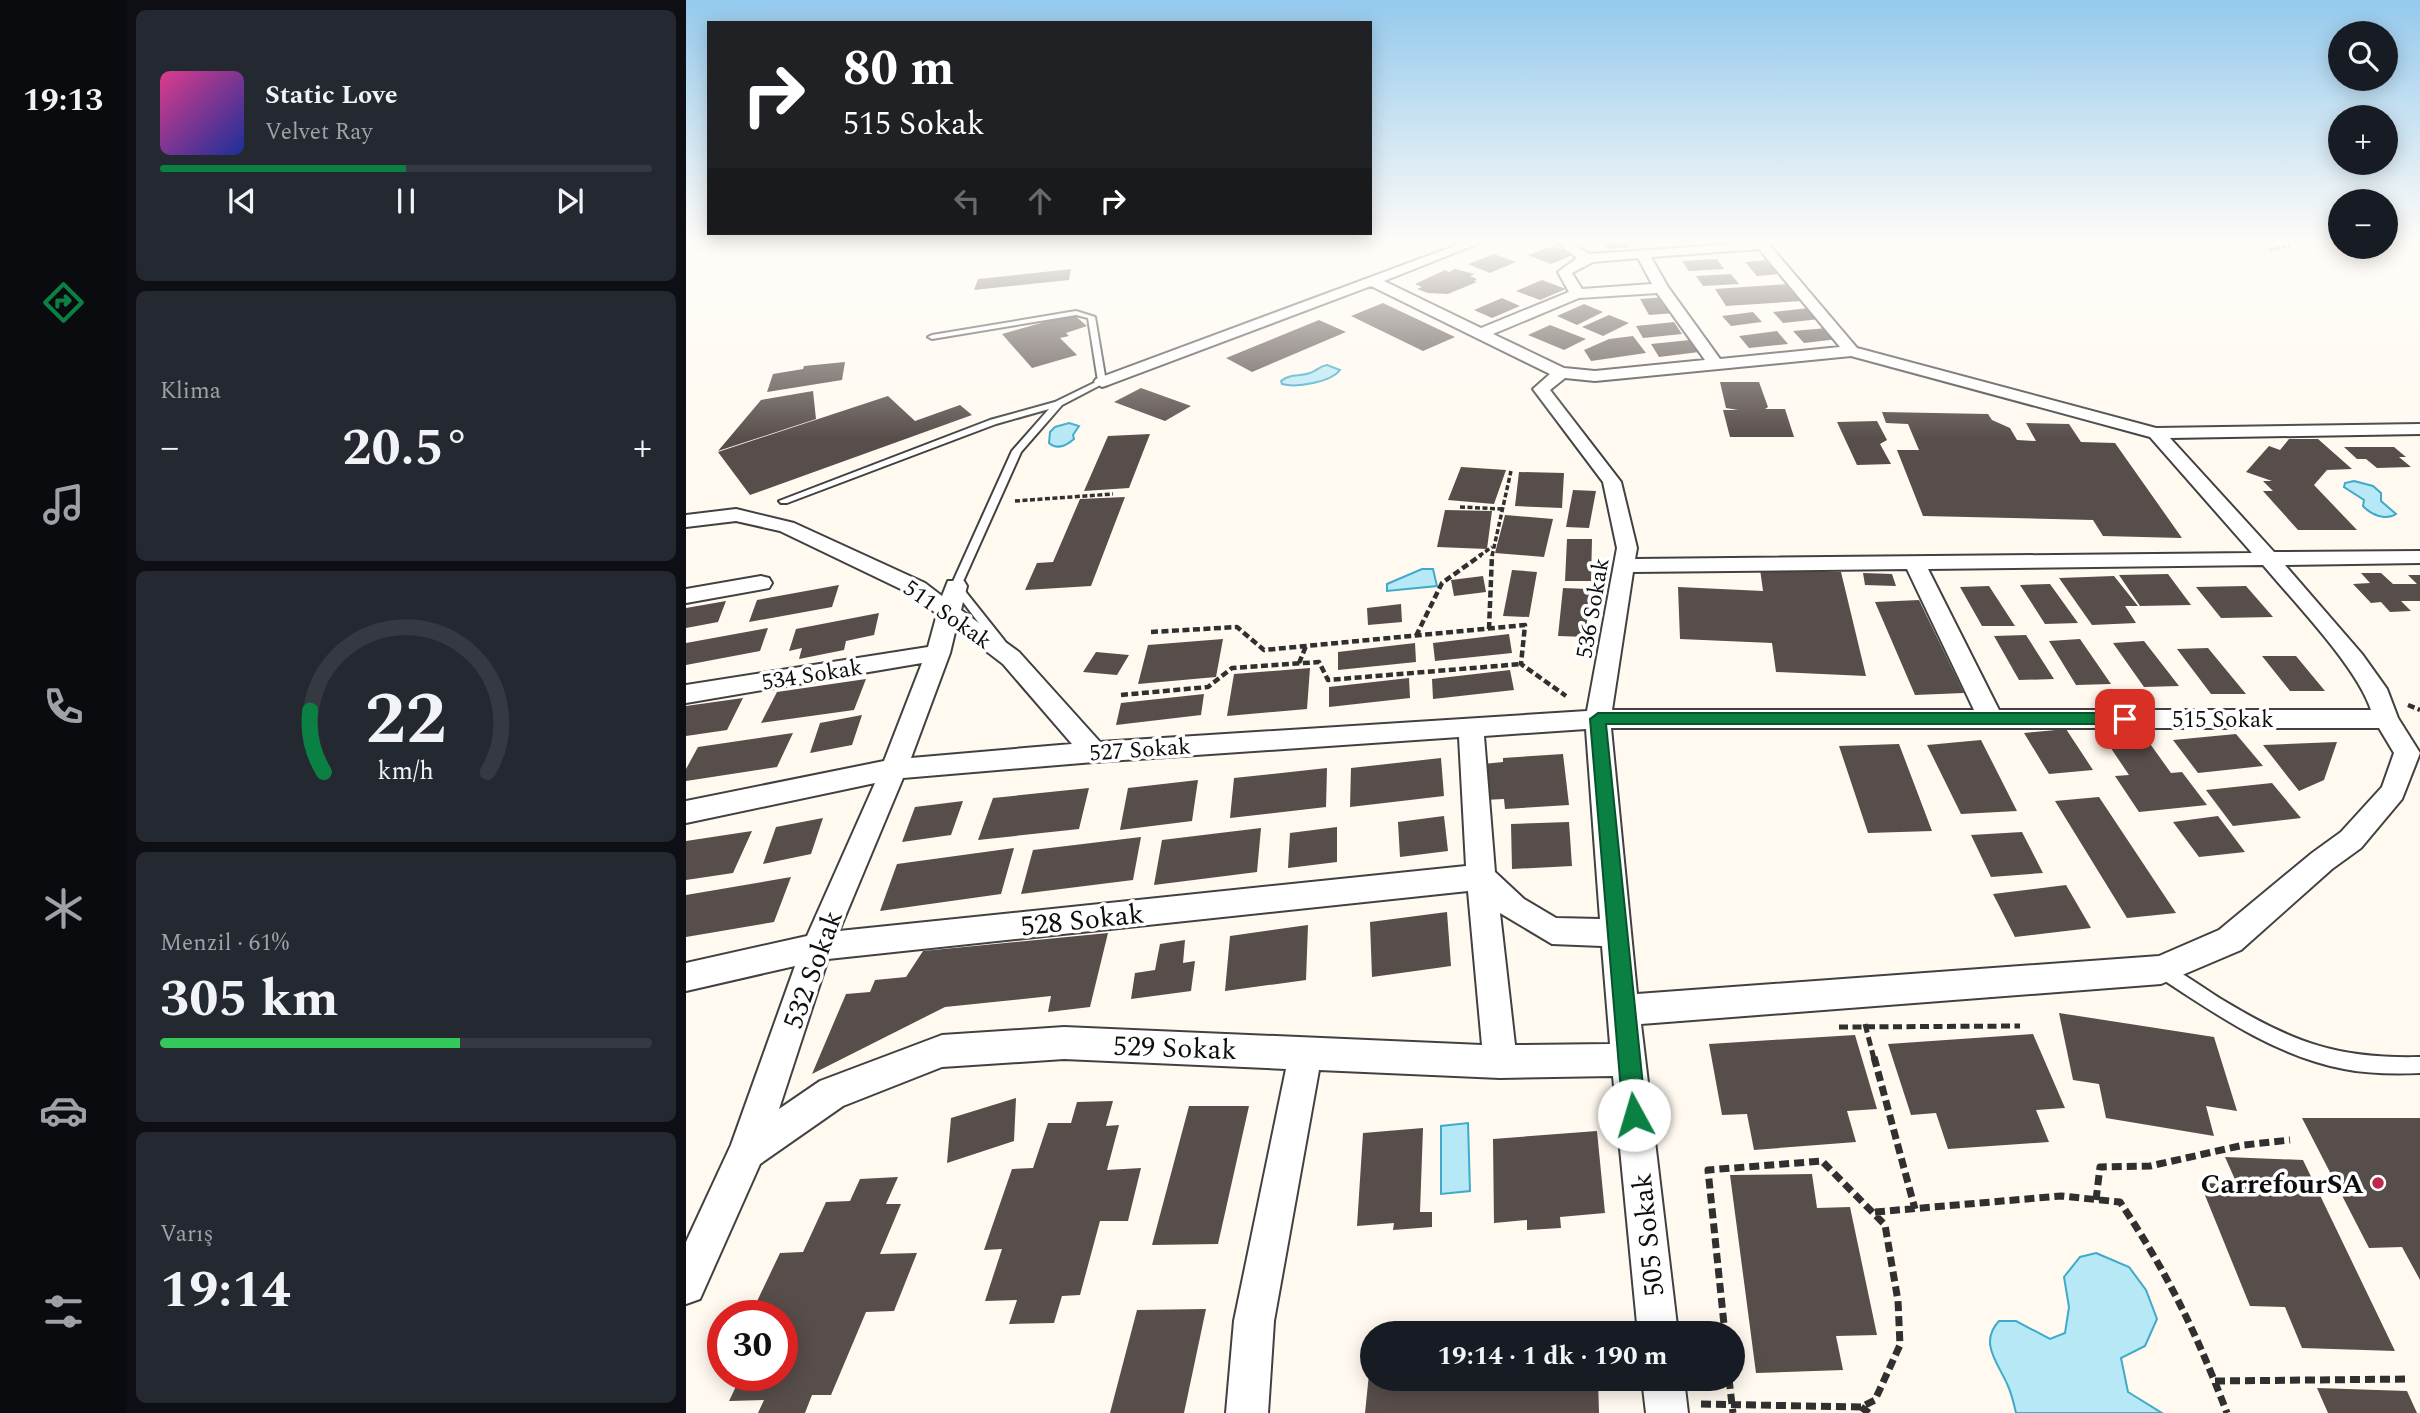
<!DOCTYPE html>
<html lang="tr">
<meta charset="utf-8">
<style>
body{margin:0;font-family:Spectral,serif;background:#242831;color:#f1f3f6;height:100vh;display:flex;flex-direction:column;font-size:26px;white-space:nowrap}
*{box-sizing:border-box;margin:0}
p{font-size:23px;color:#9ea1a6}
.icon{flex:none;width:38px;height:38px;fill:none;stroke:currentColor;stroke-width:2;stroke-linecap:round;stroke-linejoin:round}
.map{position:relative;flex:1;overflow:hidden}
.side{display:flex;flex-direction:column;gap:10px;padding:10px;background:#0d0f14;width:560px}
.side>*{flex:none}
.top-card{position:absolute;left:21px;top:21px;width:665px;height:214px;border-radius:0px;box-shadow:0 4px 18px #0003;background:#202124;color:#fff;overflow:hidden}
.controls{position:absolute;left:1642px;top:21px;display:grid;gap:14px}
.controls a{display:grid;place-items:center;width:70px;height:70px;border-radius:50%;background:#171b24;box-shadow:0 4px 18px #0003;font-size:35px}
.speed{position:absolute;left:21px;top:1300px;display:flex;gap:14px;font-size:35px;font-weight:700;text-align:center}
.speed>*{display:grid;place-content:center;width:91px;height:91px;border-radius:50%;background:#171b24;box-shadow:0 4px 18px #0003;line-height:1}
.speed .limit{border:10px solid #d22;background:#fff;color:#111}
.pin{position:absolute;display:grid;place-items:center;width:60px;height:60px;color:#fff;margin:-30px;border-radius:14px;box-shadow:0 4px 10px #0006}
.me{position:absolute;width:77px;margin:-38px;rotate:354deg;stroke-linejoin:round;filter:drop-shadow(0 0 5px #0008)}
.turn{display:flex;align-items:center;gap:24px;height:147px;padding:0 21px;font-size:32px}
.turn .icon{width:91px;height:91px;stroke-width:2.5}
.turn b{display:block;font-size:49px;line-height:60px}
.lanes{display:flex;align-items:center;height:66px;padding:0 21px;background:#0003;justify-content:center;gap:35px;direction:ltr}
.lanes .off{opacity:.35}
.big{font-size:52px;font-weight:700;line-height:1.1}
.side .widget{flex:1;display:flex;flex-direction:column;justify-content:center;gap:10px;min-width:0;padding:0 24px;border-radius:10px;background:#242831}
.side .dial{align-items:center;gap:0}
.dial svg{height:182px;overflow:visible;fill:none;stroke:#363941;stroke-width:7;stroke-linecap:round;text-anchor:middle}
.dial text{fill:#f1f3f6;stroke:none}
.song{display:flex;align-items:center;gap:21px}
.cover{width:84px;height:84px;border-radius:10px;background:linear-gradient(135deg,hsl(330 70% 55%),hsl(230 70% 35%))}
.played{height:7px;border-radius:4px;background:linear-gradient(90deg,#0b8043 50%,#363941 50%)}
.keys{display:flex;justify-content:space-around;direction:ltr}
.heat{display:flex;justify-content:space-between;align-items:center;font-size:38px;direction:ltr}
.charge{height:10px;border-radius:5px;background:linear-gradient(90deg,#34c759 61%,#363941 0)}
.trip{position:absolute;left:674px;top:1321px;width:385px;height:70px;border-radius:35px;background:#171b24;box-shadow:0 4px 18px #0003;font-weight:700;line-height:70px;text-align:center}
main{display:flex;flex:1;min-height:0}
.dock{display:flex;flex-direction:column;width:126px;justify-content:space-around;align-items:center;background:#090b0e;color:#9ea1a6}
.dock .icon{width:49px;height:49px}
.dock .active{color:#0b8043}
.dock b{font-size:32px;color:#f1f3f6}
.map>svg:first-child{display:block}
.water{fill:#b6e8f5;stroke:#3faaca;stroke-width:2}
.building{fill:#574d4b}
.lines{fill:none;stroke-linecap:round;stroke-linejoin:round}
.lane-casing{stroke:#414141;stroke-width:4}
.street-casing{stroke:#414141;stroke-width:4}
.path-far4{stroke:#303030;stroke-width:2.5;stroke-dasharray:4.5 2;stroke-linecap:butt}
.path-far3{stroke:#303030;stroke-width:3.5;stroke-dasharray:5 2.5;stroke-linecap:butt}
.path-far2{stroke:#303030;stroke-width:4.5;stroke-dasharray:7 3.5;stroke-linecap:butt}
.path-far1{stroke:#303030;stroke-width:5;stroke-dasharray:9 4.5;stroke-linecap:butt}
.path{stroke:#303030;stroke-width:7;stroke-dasharray:10 5;stroke-linecap:butt}
.lane{fill:#fff;fill-rule:evenodd}
.street{fill:#fff;fill-rule:evenodd}
.route{fill:#0b8043;stroke:#07532c;stroke-width:2}
.poi-dot{fill:#bc2949;stroke:#fff;stroke-width:2.5}
.labels{text-anchor:middle;stroke-width:7;stroke-linejoin:round;paint-order:stroke}
.street-label{font-size:23px;fill:#0e0e0e;stroke:#fff}
.near-street-label{font-size:28px;fill:#0e0e0e;stroke:#fff}
.near-poi-label{font-size:28px;font-weight:bold;fill:#0e0e0e;stroke:#fff;text-anchor:end}
</style>
<main>
<nav class="dock">
<b>19:13</b>
<svg class="icon active" aria-label="directions" viewBox="0 0 24 24"><path d="M12 3l9 9-9 9-9-9zM9 14v-3h6M13 9l2 2-2 2"/></svg>
<svg class="icon" aria-label="music" viewBox="0 0 24 24"><path d="M9 18V5l10-2v13"/><circle cx="6" cy="18" r="3"/><circle cx="16" cy="16" r="3"/></svg>
<svg class="icon" aria-label="phone" viewBox="0 0 24 24"><path d="M5 4h4l2 5-3 2q2 4 5 5l2-3 5 2v4C11 20 4 13 5 4z"/></svg>
<svg class="icon" aria-label="climate" viewBox="0 0 24 24"><path d="M12 3v18M4 7l16 10M4 17L20 7"/></svg>
<svg class="icon" aria-label="car" viewBox="0 0 24 24"><path d="M5 17H2v-5l4-1 3-4h7l3 4 3 1v5h-3M9 17h6M6 11h13"/><circle cx="7" cy="17" r="2"/><circle cx="17" cy="17" r="2"/></svg>
<svg class="icon" aria-label="filters" viewBox="0 0 24 24"><path d="M4 7h16M4 17h16"/><circle cx="9" cy="7" r="2"/><circle cx="15" cy="17" r="2"/></svg>
</nav>
<section class="side">
<div class="widget">
<div class="song"><i class="cover"></i><div><b>Static Love</b><p>Velvet Ray</p></div></div>
<div class="played"></div>
<div class="keys"><svg class="icon" aria-label="previous" viewBox="0 0 24 24"><path d="M18 5L8 12l10 7zM5 5v14"/></svg><svg class="icon" aria-label="pause" viewBox="0 0 24 24"><path d="M8 5v14M16 5v14"/></svg><svg class="icon" aria-label="next" viewBox="0 0 24 24"><path d="M6 5l10 7-10 7zM19 5v14"/></svg></div>
</div>
<div class="widget"><p>Klima</p>
<div class="heat"><a>−</a><b class="big">20.5°</b><a>+</a></div>
</div>
<div class="widget dial"><svg viewBox="0 0 100 80">
<path d="M14 69A42 42 0 1 1 86 69"/>
<path d="M14 69A42 42 0 0 1 8 42" stroke="#0b8043"/>
<text x="50" y="56" font-size="32" font-weight="700">22</text>
<text x="50" y="72" font-size="11">km/h</text>
</svg></div>
<div class="widget"><p>Menzil · 61%</p><b class="big">305 km</b><div class="charge"></div></div>
<div class="widget"><p>Varış</p><b class="big">19:14</b></div>
</section>
<div class="map">
<svg width="1734" height="1413" viewBox="0 0 1734 1413">
<rect width="100%" height="100%" fill="#fff9f0"/>
<path class="water" d="M641,365L654,370C645,382 611,388 596,384L595,381C605,373 613,377 624,373C631,371 633,366 641,365Z
M383,423L393,426L387,435L388,439C380,446 371,450 363,443L364,432L369,427Z
M1668,481L1687,486L1695,493V501L1710,514C1700,521 1685,515 1677,506L1678,500L1658,487L1659,483Z
M736,569H747L751,586L701,591V584Z
M782,1123L784,1191L755,1194V1126Z
M1410,1253L1443,1267L1460,1290L1471,1319L1459,1346L1435,1358L1442,1392L1476,1413H1330C1328,1404 1326,1395 1322,1386C1313,1364 1292,1343 1313,1321H1330L1364,1339L1379,1333L1383,1307L1378,1277L1394,1257Z"/>
<path class="building" d="M915,242H940L944,247L922,249Z
M867,246L889,254L865,264L842,255Z
M808,254L830,262L804,273L782,264Z
M1031,259L1038,269L1003,271L996,261Z
M1082,260L1095,274L1071,276L1059,262Z
M385,269L383,280L288,290L292,279Z
M769,269L789,274L784,276L791,279L788,281L791,282L762,294L742,293L731,289L736,287L729,284L759,270L763,272Z
M1045,274L1053,284L1017,286L1010,276Z
M856,280L880,289L854,300L830,291Z
M1103,284L1116,301L1040,306L1029,289Z
M979,297L989,313L963,315L954,299Z
M816,298L834,306L806,318L788,310Z
M697,303L769,337L737,351L665,316Z
M898,304L917,312L891,325L871,316Z
M1123,308L1134,319L1097,323L1087,312Z
M1067,312L1076,322L1045,326L1036,316Z
M387,314L401,326L380,333L383,336L374,338L391,355L346,368L316,334Z
M923,315L943,323L917,336L896,327Z
M633,320L660,332L566,372L540,358Z
M988,322L996,334L957,338L950,326Z
M864,325L900,339L878,350L842,335Z
M1141,328L1152,339L1118,343L1107,331Z
M1091,331L1102,344L1063,348L1053,336Z
M947,336L960,353L905,361L898,350L923,339Z
M1004,340L1013,352L973,357L965,344Z
M159,362L156,380L81,392L87,374L117,369L118,366Z
M1034,382H1073L1082,407L1079,409H1099L1108,437H1044L1037,410H1052L1040,408Z
M455,388L505,406L479,421L428,402Z
M127,391L130,419L32,451L75,400Z
M202,396L229,421L274,405L286,415L64,495L32,452Z
M1196,412L1302,414L1306,420L1324,428L1331,440L1350,441L1340,423L1383,424L1395,442L1429,443L1496,538L1417,536L1407,520L1237,516L1211,450H1233L1222,424L1200,423Z
M1191,421L1201,440L1194,444L1205,464L1171,465L1151,422Z
M464,434L443,488L398,491L422,436Z
M1603,439H1632L1666,469L1641,470L1628,485L1671,530H1612L1577,491H1587L1577,481H1586L1560,472L1583,446L1594,450Z
M1658,447H1708L1720,457H1713L1725,467L1691,468L1680,459H1671Z
M775,467L820,470L808,504L762,500Z
M833,472L878,473L876,508L829,506Z
M887,490L910,491L903,528L880,527Z
M439,497L405,586L339,590L351,563L367,562L394,499Z
M759,510L806,511L801,549L751,547Z
M819,515L867,519L858,557L809,553Z
M881,539H906L905,581H879Z
M1074,569L1155,572L1180,676L1090,672L1086,643L994,639L992,587L1077,591Z
M826,570L851,572L843,617L817,616Z
M1177,573L1206,574L1210,586L1179,585Z
M1675,573H1695L1707,584H1731L1722,575H1734V601H1715L1725,611L1704,612L1695,602L1685,603L1667,584L1684,583Z
M1482,574L1505,605L1454,606L1433,575Z
M797,576L800,592L768,596L765,580Z
M1428,576L1452,606H1439L1450,623L1406,625L1373,578Z
M1364,584L1392,623L1359,624L1334,585Z
M153,585L146,607L63,622L71,600Z
M1303,586L1329,626H1296L1274,587Z
M1560,586L1587,617L1535,618L1510,587Z
M877,588L903,589L900,637L872,636Z
M1233,600L1278,693L1229,695L1189,602Z
M40,601L32,622L0,628V608Z
M715,604L716,622L682,625L681,608Z
M193,613L188,635L160,641L158,650L113,659L116,648L103,651L110,629Z
M82,628L74,651L0,665V643Z
M823,634L826,653L749,661L747,643Z
M1340,635L1368,679L1333,680L1308,636Z
M537,639L530,677L452,684L462,645Z
M1394,639L1425,684L1390,685L1363,641Z
M1458,641L1493,686L1458,687L1427,643Z
M729,643L730,662L652,670V652Z
M1522,648L1560,694H1525L1491,649Z
M410,652L443,655L431,675L397,672Z
M1576,656H1610L1639,691H1604Z
M624,668L621,709L541,716L548,674Z
M824,670L828,690L747,699L746,679Z
M723,678L724,698L643,707V687Z
M180,679L168,710L75,723L91,692Z
M518,694L515,715L430,725L435,703Z
M57,698L41,730L0,736V706Z
M176,715L166,745L124,753L134,723Z
M1380,729L1407,770L1363,774L1338,733Z
M107,733L91,767L0,781V769L12,747Z
M1457,734L1485,773L1496,772L1521,805L1453,812L1429,776L1443,775L1418,738Z
M1550,734L1577,766L1512,773L1487,740Z
M1295,740L1331,811L1275,814L1241,745Z
M1651,742L1638,780L1613,791L1577,745Z
M1213,744L1246,831L1182,833L1153,746Z
M877,754L883,805L819,809L818,799L798,800L797,764L817,762V758Z
M755,758L758,796L664,807L665,768Z
M641,768L640,807L544,818L548,778Z
M512,780L506,821L434,830L442,788Z
M1586,783L1615,818L1547,826L1520,790Z
M403,788L393,829L292,840L307,798Z
M1413,797L1490,913L1441,918L1369,801Z
M277,801L265,835L216,842L229,807Z
M758,816L762,851L714,857L712,822Z
M1532,816L1559,852L1513,857L1487,822Z
M137,818L125,854L77,864L90,827Z
M883,822L886,866L826,869L825,824Z
M651,827V862L602,868L604,833Z
M575,828L571,872L468,885L476,840Z
M66,831L47,873L0,880V841Z
M1336,832L1357,873L1305,877L1285,835Z
M455,837L447,880L335,894L347,850Z
M328,848L315,894L194,911L211,864Z
M105,877L88,922L0,937V895Z
M1380,885L1405,928L1329,937L1307,894Z
M761,912L765,966L686,977L684,922Z
M622,925L620,980L539,991L544,936Z
M422,933L404,1007L362,1012L365,996L259,1007L126,1074L160,994L184,992L189,980L220,977L237,951Z
M499,940L497,963L509,961L505,991L445,999L449,973L469,970L474,944Z
M1373,1013L1528,1037L1551,1111L1520,1106L1528,1136L1420,1118L1413,1084L1387,1080Z
M1347,1034L1379,1108L1350,1110L1363,1142L1262,1149L1250,1113L1225,1115L1202,1044Z
M1169,1035L1191,1109L1161,1111L1170,1142L1068,1150L1061,1114L1036,1115L1023,1044Z
M330,1098L328,1141L261,1163L265,1118Z
M427,1101L420,1126L433,1125L421,1170L455,1168L442,1221H414L394,1295L376,1296L368,1323L323,1324L331,1300L299,1301L316,1249L298,1250L326,1169L347,1168L362,1123H385L391,1102Z
M503,1106H563L532,1244L466,1245Z
M1616,1118H1734V1280L1716,1247L1683,1248Z
M737,1128L734,1212H746V1227L707,1230L708,1223L671,1226L677,1133Z
M911,1131L919,1213L874,1217L875,1228L841,1230V1220L808,1223L807,1139Z
M1539,1157L1617,1160L1709,1351L1616,1348L1599,1307L1564,1306L1514,1183L1551,1184Z
M1126,1174L1131,1208L1164,1207L1191,1335L1150,1336L1157,1370L1070,1373L1044,1175Z
M212,1177L200,1204H215L194,1254L231,1253L208,1311L180,1312L145,1395H126L119,1413H72L78,1400L43,1401L55,1376H96V1316H64L94,1253L117,1252L140,1202L164,1201L174,1179Z
M520,1309L498,1413H424L451,1310Z
M910,1326V1334H729V1331Z
M684,1364L686,1379H912L913,1413H679Z
M1631,1388L1721,1391L1731,1413H1642Z"/>
<g class="lines">
<defs>
<path id="lane" d="M390,311L409,317L420,382L376,405L335,452L275,586L318,640L320,643L318,646H310L265,586L326,451L363,409L310,424L101,503H95L93,501L304,420L369,402L412,381L402,318L390,315L246,339L242,337L246,335Z
M1475,963C1498,972 1519,990 1540,1002C1608,1043 1653,1059 1734,1057V1073C1709,1074 1683,1074 1658,1069C1589,1056 1528,1013 1470,975L1467,970L1470,965Z"/>
<path id="street" d="M779,242H796L698,281L795,328L883,292L872,272L891,258L870,242H884L903,254L1081,242L1171,348L1470,428L1734,424V434L1484,438L1588,552L1734,551V563L1599,565L1676,654L1701,689L1712,718L1734,753L1716,799L1675,848L1646,869L1555,950L1475,984L955,1024L992,1334H952L927,1076L814,1078L633,1070L588,1321L582,1413H540L548,1321L600,1069L378,1059L256,1067L157,1106L74,1164L14,1299L0,1304V1242L45,1145L109,966L0,991V963L121,936L189,783L0,823V801L198,761L236,663L0,703V685L242,647L251,614L223,593L94,531L50,521L0,527V515L50,509L108,523L239,583L256,596L262,581H278L281,586L275,610L333,652L414,742L901,711L931,548L917,482L847,389L864,374L685,286L422,385L416,387L408,382L410,379ZM1073,249L1154,347L1034,359L982,287L965,257ZM952,258L966,284L896,289L886,273L907,262ZM971,293L1019,360L909,371L878,368L807,334L893,298ZM1165,356L1464,437L1566,553L949,559L951,548L935,482L864,390L879,378L909,381ZM1577,565C1608,602 1671,667 1685,710H1313L1242,569ZM1221,569L1288,710H926L947,572ZM270,628L317,664L386,744L225,758L264,653ZM925,728H1693L1708,753L1696,787L1655,832L1626,853L1533,930L1473,956L951,994ZM900,729L914,919L870,918L838,899L809,872L798,736ZM773,737L780,866L153,931L217,778L408,762ZM782,891L796,1045L378,1027L256,1035L134,1081L93,1109L142,959ZM814,913L866,944L916,946L924,1044L829,1045Z
M75,576L83,578L86,583L83,588L0,603V589Z
M956,1379H998L1002,1413H960Z"/>
</defs>
<use href="#lane" class="lane-casing"/>
<use href="#street" class="street-casing"/>
<path class="path-far4" d="M1583,250L1603,246V242"/>
<path class="path-far3" d="M329,501L427,494
M774,507L815,509
M793,556L806,547
M806,556L825,471"/>
<path class="path-far2" d="M803,629L806,555
M465,632L551,627L578,650L839,625L835,664L880,696
M730,636L756,583L795,555
M613,663L620,646
M435,695L522,687L546,668L633,662L642,680L835,664
M1722,705L1734,710"/>
<path class="path-far1" d="M1179,1024L1188,1059
M1153,1027L1334,1026"/>
<path class="path" d="M1188,1057L1229,1209
M1410,1200L1414,1167L1464,1166L1558,1145L1604,1140
M1189,1212L1375,1196L1434,1202C1481,1272 1511,1334 1541,1413
M1043,1379L1047,1413
M1529,1381L1722,1379
M1015,1404L1175,1407L1189,1400L1214,1345L1212,1301L1199,1225L1136,1161L1022,1170L1039,1334
M1175,1407L1183,1413"/>
<use href="#lane" class="lane"/>
<use href="#street" class="street"/>
</g>
<linearGradient id="sky" x2="0" y2="1"><stop stop-color="#94c9ed"/><stop offset="0.55" stop-color="#fffcf8"/><stop offset="1" stop-color="#fffcf8" stop-opacity="0"/></linearGradient>
<rect width="1734" height="439" fill="url(#sky)"/>
<path class="route" d="M912,713H1439L1447,719L1439,724H920L960,1115L956,1123L948,1126L941,1123L937,1115L904,719Z"/>
<circle class="poi-dot" cx="1692" cy="1183" r="7"/>
<g class="labels">
<g class="street-label">
<text transform="translate(906 608) rotate(-80)" y="8">536 Sokak</text>
<text transform="translate(262 614) rotate(35)" y="8">511 Sokak</text>
<text transform="translate(126 674) rotate(-9)" y="8">534 Sokak</text>
<text x="1537" y="727">515 Sokak</text>
<text transform="translate(454 749) rotate(-4)" y="8">527 Sokak</text>
</g>
<g class="near-street-label">
<text transform="translate(396 919) rotate(-6)" y="10">528 Sokak</text>
<text transform="translate(126 969) rotate(-70)" y="10">532 Sokak</text>
<text transform="translate(489 1047) rotate(2)" y="10">529 Sokak</text>
<text transform="translate(961 1235) rotate(-96)" y="10">505 Sokak</text>
</g>
<g class="near-poi-label">
<text x="1678" y="1193">CarrefourSA</text>
</g>
</g>
</svg>
<div class="controls">
<a><svg class="icon" aria-label="search" viewBox="0 0 24 24"><circle cx="10" cy="10" r="6"/><path d="M15 15l6 6"/></svg></a>
<a>+</a>
<a>−</a>
</div>
<div class="speed"><div class="limit">30</div></div>
<div class="pin" style="left:1439px;top:719px;background:#d93025"><svg class="icon" aria-label="arrive" viewBox="0 0 24 24"><path d="M6 21V4h12l-3 4 3 4H6"/></svg></div>
<svg class="me" style="left:948px;top:1115px" viewBox="-20 -20 40 40"><circle r="19" fill="#fff"/><path d="M0-13L10 11 0 6-10 11z" fill="#0b8043"/></svg>
<div class="trip">19:14 · 1 dk · 190 m</div>
<div class="top-card">
<div class="turn"><svg class="icon" aria-label="right" viewBox="0 0 24 24"><path d="M7 20v-9h11M14 6l5 5-5 5"/></svg><div><b>80 m</b>515 Sokak</div></div>
<div class="lanes"><svg class="icon off" aria-label="left" viewBox="0 0 24 24"><path d="M17 20v-9H6M10 6l-5 5 5 5"/></svg><svg class="icon off" aria-label="ahead" viewBox="0 0 24 24"><path d="M12 20V5M6 11l6-6 6 6"/></svg><svg class="icon" aria-label="right" viewBox="0 0 24 24"><path d="M7 20v-9h11M14 6l5 5-5 5"/></svg></div>
</div>
</div>
</main>
